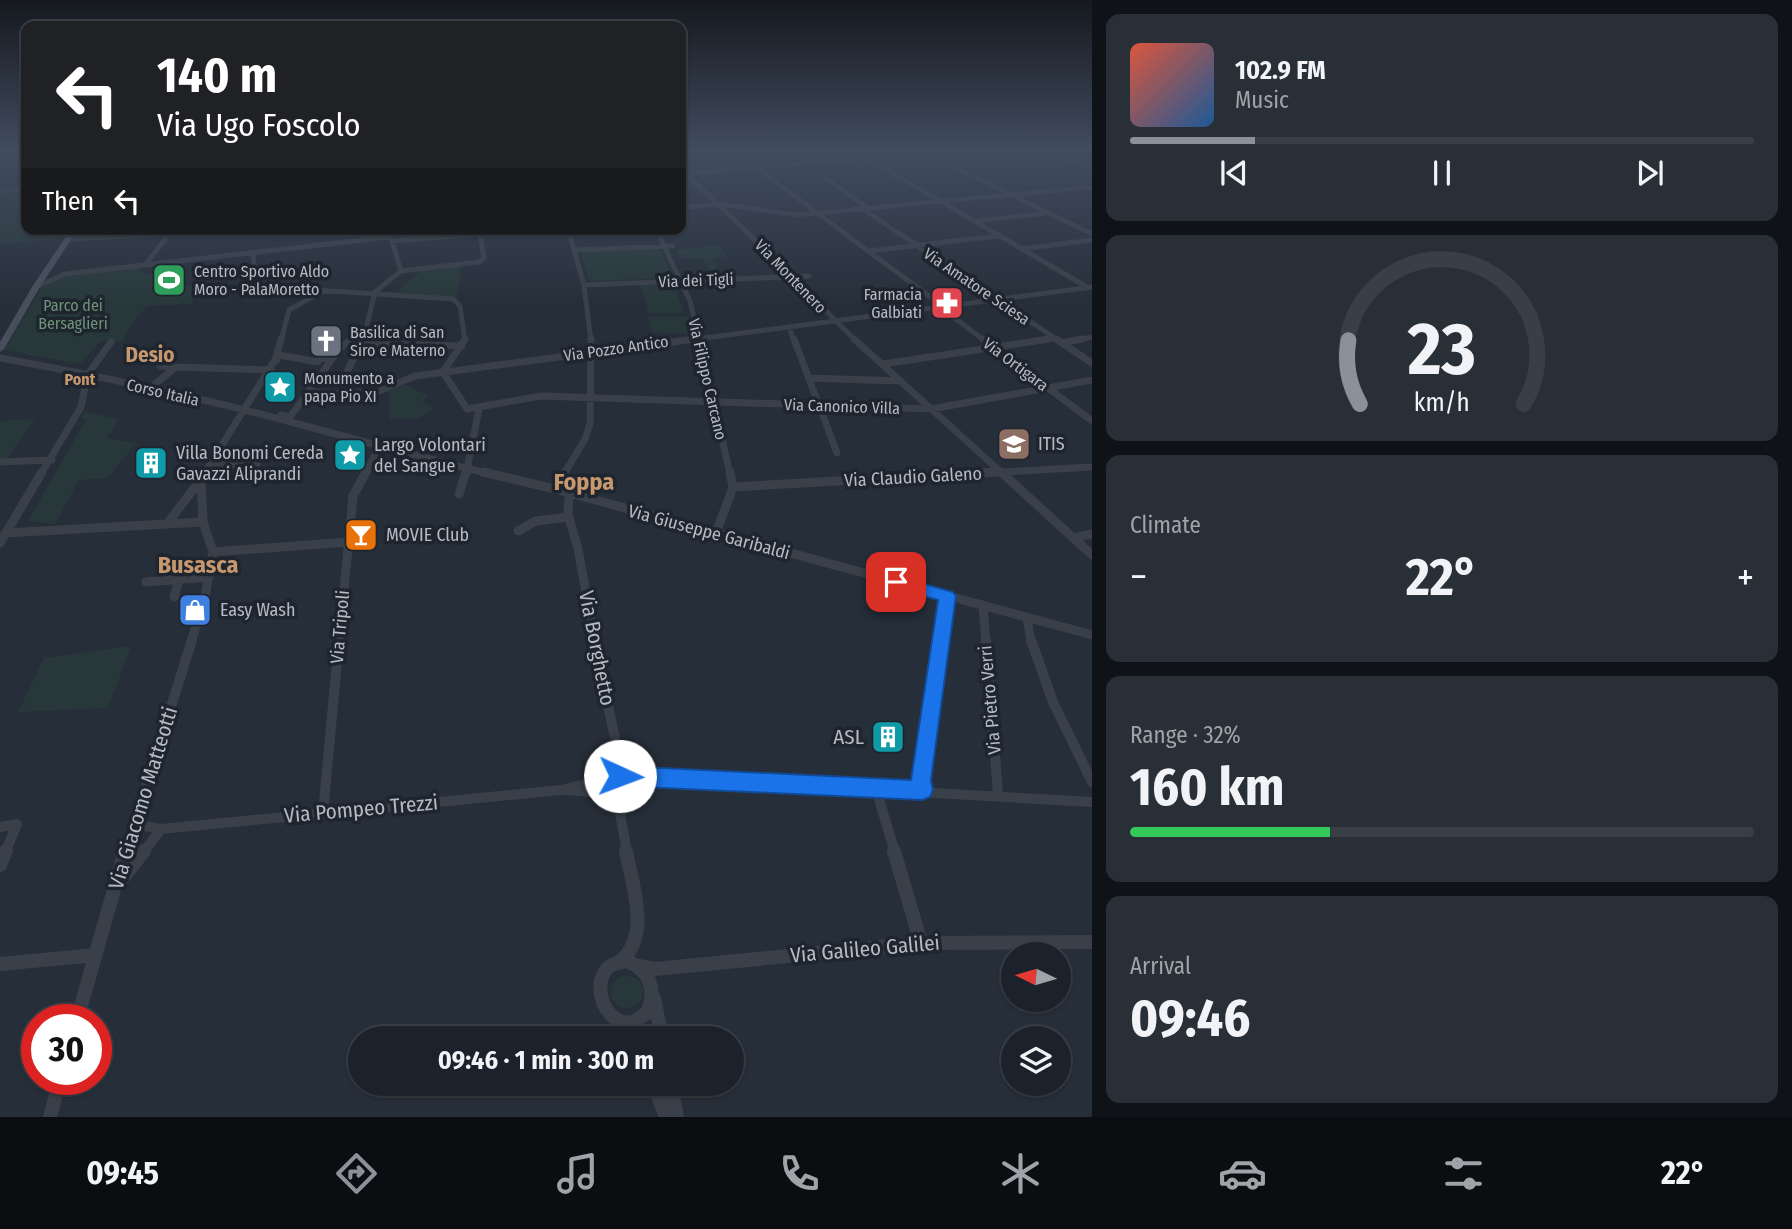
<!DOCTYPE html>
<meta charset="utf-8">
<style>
body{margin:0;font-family:"Fira Sans Condensed",sans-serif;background:#292f37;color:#f1f3f6;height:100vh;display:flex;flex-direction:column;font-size:26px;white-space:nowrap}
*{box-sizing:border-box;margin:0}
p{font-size:23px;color:#a0a4a9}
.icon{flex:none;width:38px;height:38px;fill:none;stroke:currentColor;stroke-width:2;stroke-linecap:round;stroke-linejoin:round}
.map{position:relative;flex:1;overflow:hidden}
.panel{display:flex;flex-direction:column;gap:14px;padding:14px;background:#0f1318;width:700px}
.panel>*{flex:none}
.guide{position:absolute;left:21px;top:21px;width:665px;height:214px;border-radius:14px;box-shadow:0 2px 5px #0004,0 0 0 2px #3a3f47;background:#202124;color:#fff;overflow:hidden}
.needle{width:46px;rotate:275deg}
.buttons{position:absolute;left:1001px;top:942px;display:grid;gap:14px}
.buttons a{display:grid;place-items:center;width:70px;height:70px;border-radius:50%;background:#1c222b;box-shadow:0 2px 5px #0004,0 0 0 2px #3a3f47;font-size:35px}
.speed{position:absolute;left:21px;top:1004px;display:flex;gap:14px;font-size:35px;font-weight:700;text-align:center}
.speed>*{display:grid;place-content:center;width:91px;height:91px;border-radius:50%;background:#1c222b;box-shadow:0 2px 5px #0004,0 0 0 2px #3a3f47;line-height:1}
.speed .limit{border:10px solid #d22;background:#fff;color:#111}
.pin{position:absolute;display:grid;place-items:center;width:60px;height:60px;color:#fff;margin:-30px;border-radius:14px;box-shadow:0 4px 10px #0006}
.me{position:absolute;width:77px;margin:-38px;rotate:92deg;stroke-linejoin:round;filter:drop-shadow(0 0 5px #0008)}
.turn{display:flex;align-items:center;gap:24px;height:147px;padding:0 21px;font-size:32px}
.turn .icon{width:91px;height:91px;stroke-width:2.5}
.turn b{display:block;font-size:49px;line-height:60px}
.then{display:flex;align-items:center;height:66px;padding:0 21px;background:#0003;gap:14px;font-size:26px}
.big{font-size:52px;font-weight:700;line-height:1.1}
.panel .widget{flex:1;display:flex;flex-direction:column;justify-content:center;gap:10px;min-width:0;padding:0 24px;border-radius:14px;background:#292f37}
.panel .dial{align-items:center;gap:0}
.dial svg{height:182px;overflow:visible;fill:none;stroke:#3a3f47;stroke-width:7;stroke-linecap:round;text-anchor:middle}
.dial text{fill:#f1f3f6;stroke:none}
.song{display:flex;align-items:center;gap:21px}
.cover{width:84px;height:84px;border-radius:10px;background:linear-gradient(135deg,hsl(10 70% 55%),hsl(210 70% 35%))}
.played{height:7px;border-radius:4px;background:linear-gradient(90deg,#8c9099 20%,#3a3f47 20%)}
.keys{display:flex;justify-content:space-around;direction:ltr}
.heat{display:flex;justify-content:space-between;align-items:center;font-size:38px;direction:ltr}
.charge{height:10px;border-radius:5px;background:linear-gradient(90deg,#34c759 32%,#3a3f47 0)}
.trip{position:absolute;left:348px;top:1026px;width:396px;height:70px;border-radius:35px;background:#1c222b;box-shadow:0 2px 5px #0004,0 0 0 2px #3a3f47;font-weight:700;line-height:70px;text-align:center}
.tabs{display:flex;height:112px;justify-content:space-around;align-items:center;background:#0b0e11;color:#a0a4a9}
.tabs .icon{width:49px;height:49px}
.tabs .on{color:#8c9099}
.tabs b{font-size:32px;color:#f1f3f6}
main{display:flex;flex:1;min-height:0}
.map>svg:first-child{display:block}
.green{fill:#28383a}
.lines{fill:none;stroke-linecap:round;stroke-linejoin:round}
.street-far5{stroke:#39404a;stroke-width:4.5}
.street-far4{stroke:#39404a;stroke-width:5}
.street-far3{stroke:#39404a;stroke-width:7}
.street-far2{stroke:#39404a;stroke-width:9}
.street-far1{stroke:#39404a;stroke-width:10}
.street{stroke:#39404a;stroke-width:14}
.secondary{fill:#484f5c;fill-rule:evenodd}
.route{fill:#1a73e8;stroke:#114b97;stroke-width:2}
.labels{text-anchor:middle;stroke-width:7;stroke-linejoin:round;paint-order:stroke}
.far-poi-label{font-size:16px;fill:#b5bbc5;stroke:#1e252f;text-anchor:start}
.far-street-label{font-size:16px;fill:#b5bbc5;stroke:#1e252f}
.far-park-label{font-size:16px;fill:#6e9378;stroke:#1e252f}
.far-neighbourhood-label{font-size:16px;font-weight:bold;fill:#c7976e;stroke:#1e252f}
.poi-label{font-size:18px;fill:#b5bbc5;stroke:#1e252f;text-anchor:start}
.street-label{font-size:18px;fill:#b5bbc5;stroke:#1e252f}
.far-district-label{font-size:21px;font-weight:bold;fill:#c7976e;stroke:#1e252f}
.near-street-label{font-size:21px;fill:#b5bbc5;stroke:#1e252f}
.near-poi-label{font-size:21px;fill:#b5bbc5;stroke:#1e252f;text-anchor:end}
.district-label{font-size:24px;font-weight:bold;fill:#c7976e;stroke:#1e252f}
</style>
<main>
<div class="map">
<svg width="1092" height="1117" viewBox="0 0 1092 1117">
<rect width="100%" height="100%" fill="#262e39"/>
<path class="green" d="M26,191V229H68L62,239L0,244V193Z
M719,245L727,257L711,258L718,269L710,270L702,258H680L676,250Z
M659,249L674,278L589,281L581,252Z
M461,266L457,298L396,292L423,269Z
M138,267L144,273L158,275L151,291L201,285L191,304L147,306L134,321L122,341H100L80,364L4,350L42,287L62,277Z
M674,284L684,313H649L640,285Z
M648,317H688L693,334L652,332Z
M405,385L428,396L422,402L434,408L419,418L390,419L389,391Z
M85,412L119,419L107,438L137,443L107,478L79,480L55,524L28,521L86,420L81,417Z
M35,419L6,460H0V421Z
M131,646L108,708L18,712L44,658Z
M611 992a16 16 0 1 1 32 0a16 16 0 1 1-32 0Z"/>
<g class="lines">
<path class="street-far5" d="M681,150H685
M804,150L824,162
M1049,150L1092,169
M0,156L26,154
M867,158L998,235
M950,165L1092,234
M757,168L847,235
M681,169L750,235
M684,174L954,150
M827,179L869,209
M0,191L26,189
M681,208L720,204L797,215L1092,187
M863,209L901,235
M975,221L1049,213
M384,229L388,235
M568,229L570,235
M656,229L659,235
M155,235L170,234
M169,235L172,231
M471,235L480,234"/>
<path class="street-far4" d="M569,233L584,285L591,341
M658,233L690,301L699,341
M748,233L856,341
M844,233L944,307
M899,233L1059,341
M995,233L1087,287
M69,239L170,234
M392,241L480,234
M1021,249L1092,240
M575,250L673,246
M868,251L998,236
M253,253L256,286L453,299L460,306L465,341
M146,264L170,233
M401,271L479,262L484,258L480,234
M584,285L809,276
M36,287L65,274L389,237
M940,307L985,341
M789,327L794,341
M281,341L289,310L325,290
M350,341L367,328
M363,341L375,292L401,271L392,241L387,233
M682,341L1092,287
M1037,341L1055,338
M1074,341L1092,337"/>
<path class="street-far3" d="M699,339L730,474
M794,339L837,453
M854,339L1003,474
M983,339L1092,421
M1056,339L1092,363
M362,343L462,346
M1062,343L1082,339
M165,356L160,366L176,367
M0,358C94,375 188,395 280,419C350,438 419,457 490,474
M276,361L279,355L318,362L320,358L331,359
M883,364L1049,339
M443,372L465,339
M443,372L467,409L541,396L931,409L1092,380
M809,378L901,381
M149,389L176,367L271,370
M310,392L342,394L379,391L415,376L696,339
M342,394L344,378L363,339
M281,415L290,417L340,348L352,339
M0,462L52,460
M211,464L257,465
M41,474L81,407L88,374L111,342
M204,474L276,358L281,339
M365,474L379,448
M466,474L479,409
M564,474L585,439L590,424L591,339
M968,474L1092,467"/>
<path class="street-far2" d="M483,472L555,489L1092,635
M1001,472L1092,555
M733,487L999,472
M555,489L565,472
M459,494L466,472
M569,494L568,514L578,549L595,642
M167,524L201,479
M518,531L536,521L569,517
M5,533L203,522
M716,533L733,487L730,472
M1073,538L1092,534
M0,543L42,472
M213,552L348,542
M146,582L209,577
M174,597L179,579
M983,605L986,642
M1027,617L1031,642
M191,642L204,602L213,552L203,522L201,479L205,472
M339,642L353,496L366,472
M941,642L947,596"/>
<path class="street-far1" d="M594,640L620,762V813L627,853
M986,640L998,794
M1031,640L1053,702L1092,782
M876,789L895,853
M561,790L615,777L635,776L1092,802
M922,790L921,780L941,640
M323,813L339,640
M133,824L161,829L561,790C585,791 608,790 620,813
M0,827L17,824
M5,853L17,824
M125,853L192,640
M143,853L161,829"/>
<path class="street" d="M894,851L921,943
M0,865L6,851
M118,884L144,851
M626,961C650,969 657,990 647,1013C643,1015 637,1020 633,1022C605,1028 589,982 610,966C614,964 621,962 626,961Z
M619,962C652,938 632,884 626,851
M0,964L96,955
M639,966L655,969L921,943L1092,942
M654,998L662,1038
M77,1020L125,851
M622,1022L633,1029L638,1038
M653,1083L666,1117
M671,1083L677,1117
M50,1117L60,1080"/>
<path class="secondary" d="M71,229H78L40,287L4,349L0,352V342L32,287Z"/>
</g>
<linearGradient id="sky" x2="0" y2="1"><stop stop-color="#15191f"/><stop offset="0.49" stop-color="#414c5f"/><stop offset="1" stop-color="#414c5f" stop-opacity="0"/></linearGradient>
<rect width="1092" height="306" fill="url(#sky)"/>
<path class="route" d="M896,576L953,592L956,596L931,780L933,790L930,797L922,800L620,786L613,783L610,776L613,769L620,766L911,780L938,600L890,587L888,582Z"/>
<defs>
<symbol id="stadium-square" viewBox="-11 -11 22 22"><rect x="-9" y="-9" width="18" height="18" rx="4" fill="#2e9e5b" stroke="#1e252f"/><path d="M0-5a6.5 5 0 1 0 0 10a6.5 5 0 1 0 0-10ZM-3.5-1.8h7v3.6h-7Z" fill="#fff"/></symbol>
<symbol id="pharmacy-square" viewBox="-11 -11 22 22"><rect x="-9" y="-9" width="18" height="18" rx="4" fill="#e0444e" stroke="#1e252f"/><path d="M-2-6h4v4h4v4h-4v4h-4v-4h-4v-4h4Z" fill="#fff"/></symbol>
<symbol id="church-square" viewBox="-11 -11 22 22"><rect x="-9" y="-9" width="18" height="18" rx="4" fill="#6b7280" stroke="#1e252f"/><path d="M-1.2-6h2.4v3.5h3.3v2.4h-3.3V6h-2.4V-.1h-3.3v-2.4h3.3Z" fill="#fff"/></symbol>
<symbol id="sight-square" viewBox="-11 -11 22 22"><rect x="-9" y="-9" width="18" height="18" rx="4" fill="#0f9aa8" stroke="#1e252f"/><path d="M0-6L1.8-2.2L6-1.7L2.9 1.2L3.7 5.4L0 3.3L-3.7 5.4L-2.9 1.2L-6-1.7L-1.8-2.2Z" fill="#fff"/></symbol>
<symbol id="school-square" viewBox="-11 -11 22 22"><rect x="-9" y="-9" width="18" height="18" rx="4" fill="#8d6e63" stroke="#1e252f"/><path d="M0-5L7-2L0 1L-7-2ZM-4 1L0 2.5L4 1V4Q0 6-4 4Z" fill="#fff"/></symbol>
<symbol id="building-square" viewBox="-11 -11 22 22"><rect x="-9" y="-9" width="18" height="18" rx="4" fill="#0f9aa8" stroke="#1e252f"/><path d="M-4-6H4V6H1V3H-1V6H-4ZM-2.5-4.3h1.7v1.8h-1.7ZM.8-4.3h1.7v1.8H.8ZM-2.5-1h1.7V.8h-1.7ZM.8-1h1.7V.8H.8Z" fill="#fff"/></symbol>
<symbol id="bar-square" viewBox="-11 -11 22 22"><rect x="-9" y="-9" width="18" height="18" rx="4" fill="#e8710a" stroke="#1e252f"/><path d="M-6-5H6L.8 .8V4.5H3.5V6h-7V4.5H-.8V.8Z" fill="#fff"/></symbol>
<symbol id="shop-square" viewBox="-11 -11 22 22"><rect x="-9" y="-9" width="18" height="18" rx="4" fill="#3f7fe0" stroke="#1e252f"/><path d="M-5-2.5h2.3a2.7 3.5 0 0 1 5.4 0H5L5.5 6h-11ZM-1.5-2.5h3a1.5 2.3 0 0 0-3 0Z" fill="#fff"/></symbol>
</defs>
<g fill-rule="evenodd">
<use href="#stadium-square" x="150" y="261" width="38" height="38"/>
<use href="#pharmacy-square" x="928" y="284" width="38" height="38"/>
<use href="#church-square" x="307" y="322" width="38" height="38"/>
<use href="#sight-square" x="261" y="368" width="38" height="38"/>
<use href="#school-square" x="995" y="425" width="38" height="38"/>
<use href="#sight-square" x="331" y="436" width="38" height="38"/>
<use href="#building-square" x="132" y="444" width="38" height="38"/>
<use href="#bar-square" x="342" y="516" width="38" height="38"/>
<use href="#shop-square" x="176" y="591" width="38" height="38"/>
<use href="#building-square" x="869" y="718" width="38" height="38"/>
</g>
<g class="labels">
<g class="far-poi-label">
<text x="194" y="277">Centro Sportivo Aldo<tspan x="194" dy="18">Moro - PalaMoretto</tspan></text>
<text x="922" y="300" text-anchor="end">Farmacia<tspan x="922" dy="18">Galbiati</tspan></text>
<text x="350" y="338">Basilica di San<tspan x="350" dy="18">Siro e Materno</tspan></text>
<text x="304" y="384">Monumento a<tspan x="304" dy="18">papa Pio XI</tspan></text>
</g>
<g class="far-street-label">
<text transform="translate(791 276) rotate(46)" y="6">Via Montenero</text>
<text transform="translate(696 280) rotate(-2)" y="6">Via dei Tigli</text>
<text transform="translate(977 286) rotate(34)" y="6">Via Amatore Sciesa</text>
<text transform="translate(616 348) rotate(-8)" y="6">Via Pozzo Antico</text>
<text transform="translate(1016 364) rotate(37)" y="6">Via Ortigara</text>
<text transform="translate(708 379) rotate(77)" y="6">Via Filippo Carcano</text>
<text transform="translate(163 392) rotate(13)" y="6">Corso Italia</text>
<text transform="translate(842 406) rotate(2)" y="6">Via Canonico Villa</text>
</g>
<g class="far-park-label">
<text x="73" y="311">Parco dei<tspan x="73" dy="18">Bersaglieri</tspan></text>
</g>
<g class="far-neighbourhood-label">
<text x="80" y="385">Pont</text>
</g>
<g class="poi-label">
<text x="1038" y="450">ITIS</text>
<text x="374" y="451">Largo Volontari<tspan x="374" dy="21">del Sangue</tspan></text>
<text x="176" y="459">Villa Bonomi Cereda<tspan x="176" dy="21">Gavazzi Aliprandi</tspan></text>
<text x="386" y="541">MOVIE Club</text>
<text x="220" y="616">Easy Wash</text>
</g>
<g class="street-label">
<text transform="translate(913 477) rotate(-3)" y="6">Via Claudio Galeno</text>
<text transform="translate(709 532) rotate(15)" y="6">Via Giuseppe Garibaldi</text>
<text transform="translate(340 627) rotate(-85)" y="6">Via Tripoli</text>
<text transform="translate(990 700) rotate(-95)" y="6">Via Pietro Verri</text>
</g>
<g class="far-district-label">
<text x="150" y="362">Desio</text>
</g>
<g class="near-street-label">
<text transform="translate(597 648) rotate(79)" y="7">Via Borghetto</text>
<text transform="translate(143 798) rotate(-73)" y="7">Via Giacomo Matteotti</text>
<text transform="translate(361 809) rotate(-5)" y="7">Via Pompeo Trezzi</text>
<text transform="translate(865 949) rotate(-5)" y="7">Via Galileo Galilei</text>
</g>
<g class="near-poi-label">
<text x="864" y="744">ASL</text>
</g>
<g class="district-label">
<text x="584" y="490">Foppa</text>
<text x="198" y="573">Busasca</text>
</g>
</g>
</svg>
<div class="buttons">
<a><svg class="needle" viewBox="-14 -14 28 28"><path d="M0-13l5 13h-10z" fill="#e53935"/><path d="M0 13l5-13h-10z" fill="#a0a4a9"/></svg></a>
<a><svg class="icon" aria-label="layers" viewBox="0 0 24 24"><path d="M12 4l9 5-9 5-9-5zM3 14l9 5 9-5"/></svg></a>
</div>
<div class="speed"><div class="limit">30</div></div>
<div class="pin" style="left:896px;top:582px;background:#d93025"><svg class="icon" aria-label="arrive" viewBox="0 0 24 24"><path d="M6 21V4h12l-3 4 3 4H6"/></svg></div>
<svg class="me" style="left:620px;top:776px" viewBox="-20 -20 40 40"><circle r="19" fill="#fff"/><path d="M0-13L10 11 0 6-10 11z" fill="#1a73e8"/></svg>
<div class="trip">09:46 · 1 min · 300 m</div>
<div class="guide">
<div class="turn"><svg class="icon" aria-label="left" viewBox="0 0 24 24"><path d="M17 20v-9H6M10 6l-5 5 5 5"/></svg><div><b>140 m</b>Via Ugo Foscolo</div></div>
<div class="then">Then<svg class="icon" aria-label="left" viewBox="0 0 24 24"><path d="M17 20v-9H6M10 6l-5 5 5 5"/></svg></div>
</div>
</div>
<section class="panel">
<div class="widget">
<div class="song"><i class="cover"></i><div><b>102.9 FM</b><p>Music</p></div></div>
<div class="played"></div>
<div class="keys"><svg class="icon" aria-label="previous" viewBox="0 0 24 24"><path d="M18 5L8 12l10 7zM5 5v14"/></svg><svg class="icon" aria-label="pause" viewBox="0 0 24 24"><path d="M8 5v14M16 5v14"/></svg><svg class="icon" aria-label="next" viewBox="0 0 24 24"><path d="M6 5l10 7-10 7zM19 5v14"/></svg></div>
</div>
<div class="widget dial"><svg viewBox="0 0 100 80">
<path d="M14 69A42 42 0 1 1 86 69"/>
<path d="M14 69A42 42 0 0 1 9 41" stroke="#8c9099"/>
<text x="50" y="56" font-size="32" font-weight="700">23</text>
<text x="50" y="72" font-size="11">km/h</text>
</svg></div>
<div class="widget"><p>Climate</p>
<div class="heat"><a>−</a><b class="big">22°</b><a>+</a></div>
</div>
<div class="widget"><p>Range · 32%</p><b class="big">160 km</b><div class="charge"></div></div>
<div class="widget"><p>Arrival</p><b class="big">09:46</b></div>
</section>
</main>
<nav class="tabs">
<b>09:45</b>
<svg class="icon on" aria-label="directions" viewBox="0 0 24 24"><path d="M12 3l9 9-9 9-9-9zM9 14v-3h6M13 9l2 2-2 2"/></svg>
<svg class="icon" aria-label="music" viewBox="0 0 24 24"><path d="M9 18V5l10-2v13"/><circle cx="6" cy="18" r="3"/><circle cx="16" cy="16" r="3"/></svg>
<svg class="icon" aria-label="phone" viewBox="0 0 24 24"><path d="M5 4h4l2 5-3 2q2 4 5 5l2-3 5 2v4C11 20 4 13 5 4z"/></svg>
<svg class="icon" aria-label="climate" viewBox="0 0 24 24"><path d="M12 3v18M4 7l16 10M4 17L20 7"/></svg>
<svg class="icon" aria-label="car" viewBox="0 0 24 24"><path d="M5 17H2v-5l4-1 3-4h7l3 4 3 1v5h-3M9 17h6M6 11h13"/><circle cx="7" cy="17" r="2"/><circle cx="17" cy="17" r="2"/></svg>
<svg class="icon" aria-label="filters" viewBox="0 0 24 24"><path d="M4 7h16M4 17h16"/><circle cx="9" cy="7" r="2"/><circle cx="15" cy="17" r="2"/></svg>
<b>22°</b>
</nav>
